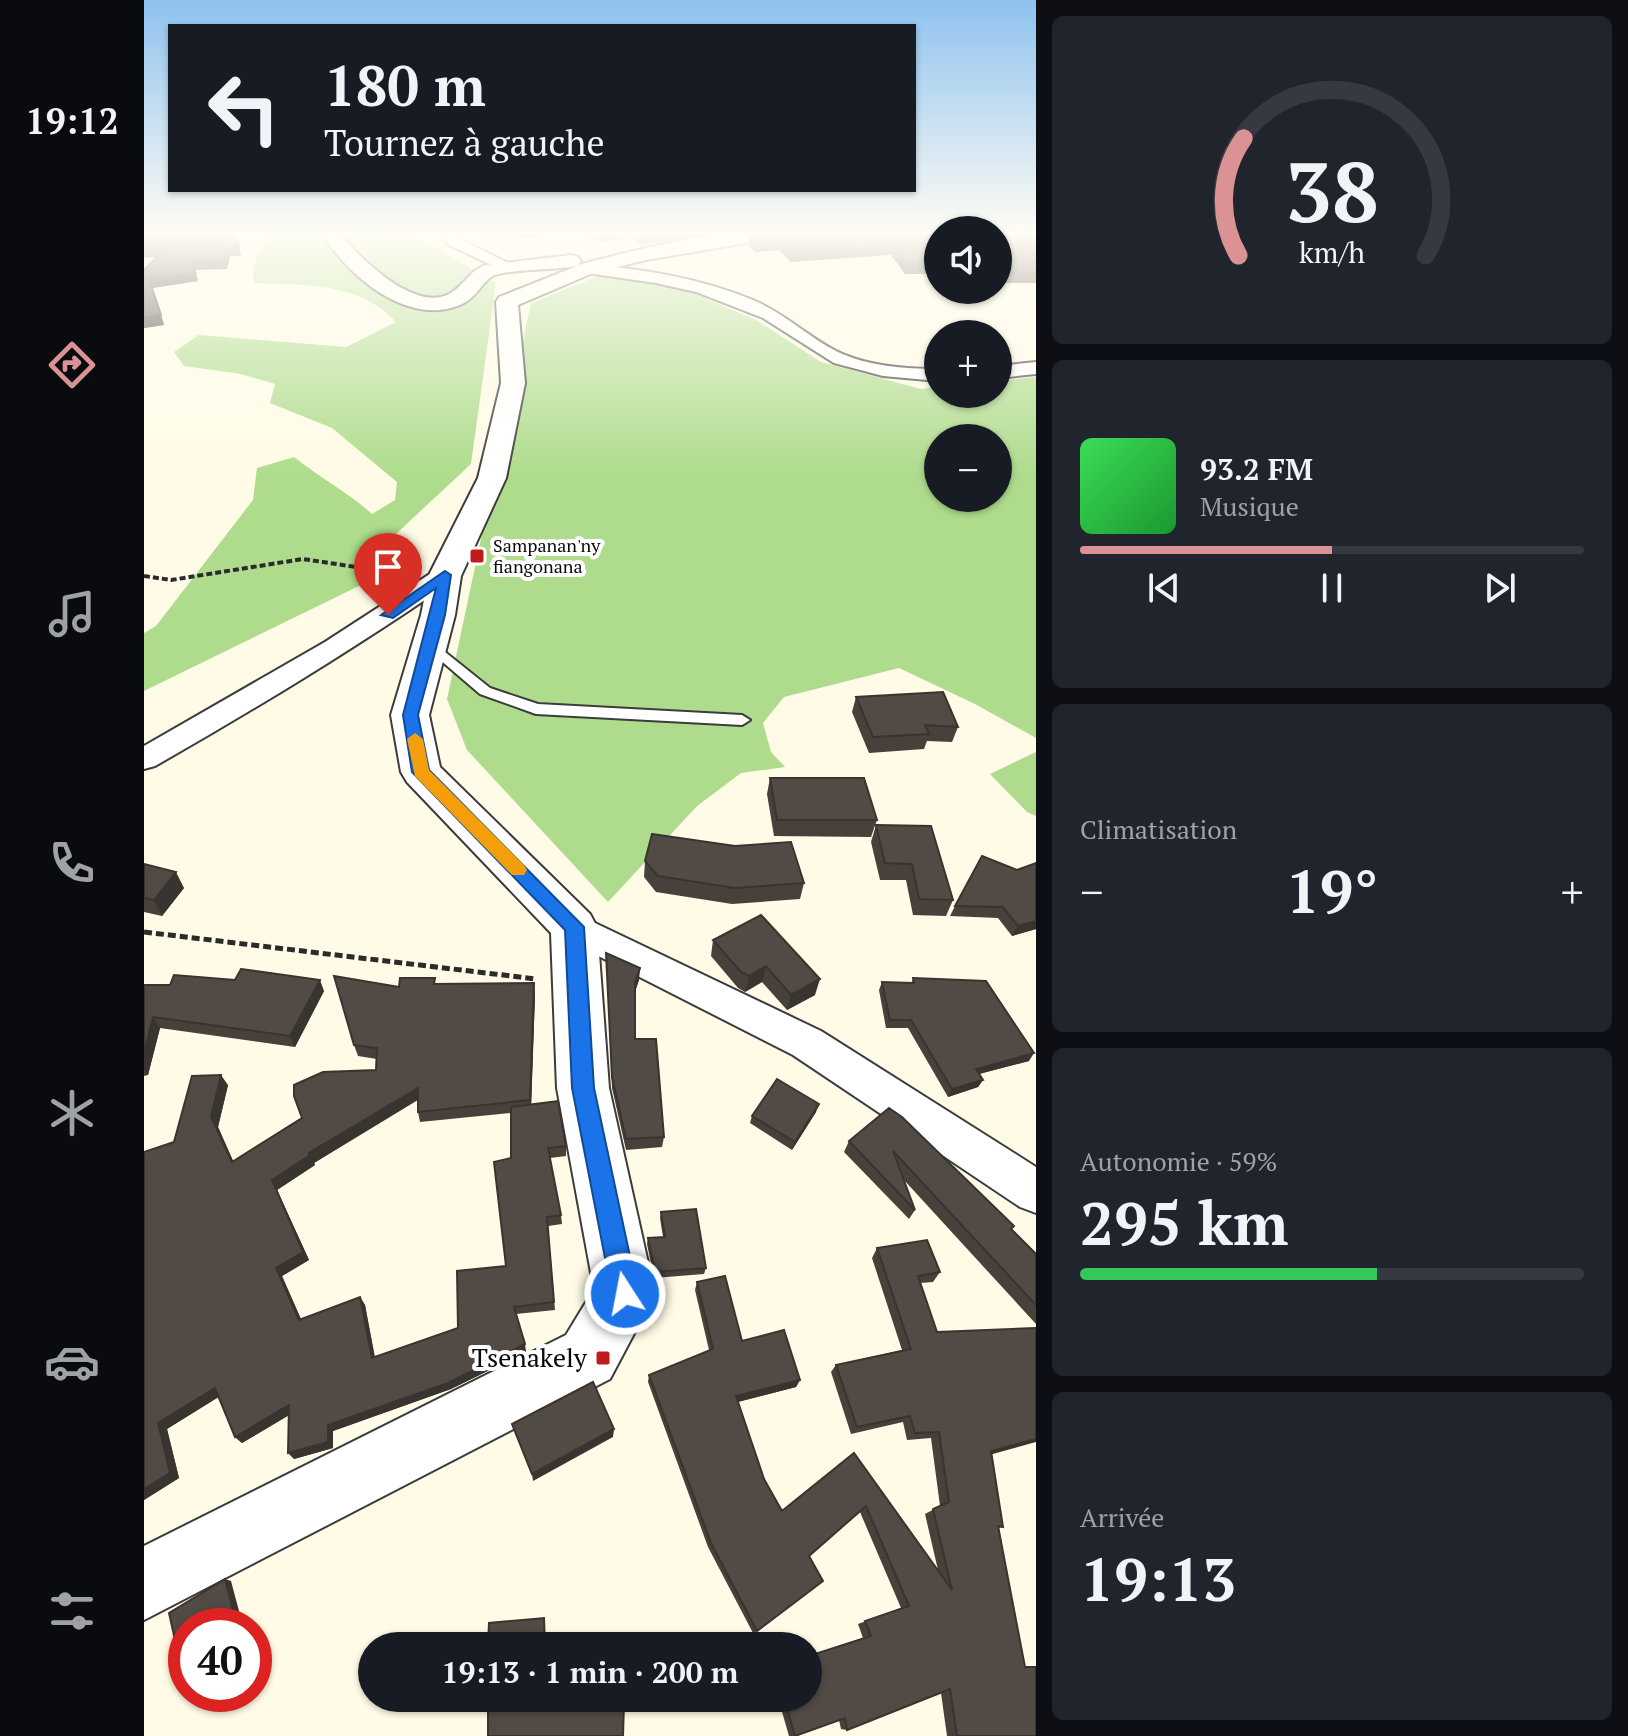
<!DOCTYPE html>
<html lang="fr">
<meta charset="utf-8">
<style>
body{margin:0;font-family:"PT Serif",serif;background:#20242c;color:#f1f3f6;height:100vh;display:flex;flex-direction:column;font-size:30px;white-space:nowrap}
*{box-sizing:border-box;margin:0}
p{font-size:26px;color:#9ea1a6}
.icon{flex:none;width:44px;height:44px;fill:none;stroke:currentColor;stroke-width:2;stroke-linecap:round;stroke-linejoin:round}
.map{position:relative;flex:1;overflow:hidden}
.sheet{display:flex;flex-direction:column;gap:16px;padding:16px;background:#0d0f14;width:592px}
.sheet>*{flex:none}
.banner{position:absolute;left:24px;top:24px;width:748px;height:168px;border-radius:0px;box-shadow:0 2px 6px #0004;background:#171b24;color:#f1f3f6;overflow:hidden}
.buttons{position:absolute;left:780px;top:216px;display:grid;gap:16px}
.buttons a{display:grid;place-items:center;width:88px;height:88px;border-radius:50%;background:#171b24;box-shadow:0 2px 6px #0004;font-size:40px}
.speed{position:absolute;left:24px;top:1608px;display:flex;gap:16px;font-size:40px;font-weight:700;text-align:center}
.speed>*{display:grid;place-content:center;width:104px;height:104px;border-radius:50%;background:#171b24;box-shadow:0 2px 6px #0004;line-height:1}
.speed .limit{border:12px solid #d22;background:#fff;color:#111}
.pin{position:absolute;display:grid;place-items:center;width:68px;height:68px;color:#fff;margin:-82px -34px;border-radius:50% 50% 50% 0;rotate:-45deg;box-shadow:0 0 8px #0007}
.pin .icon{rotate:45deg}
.me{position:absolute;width:88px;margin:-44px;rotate:349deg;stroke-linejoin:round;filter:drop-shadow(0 0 6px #0008)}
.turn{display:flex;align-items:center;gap:28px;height:168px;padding:0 24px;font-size:36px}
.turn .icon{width:104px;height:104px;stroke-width:2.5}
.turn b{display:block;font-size:56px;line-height:68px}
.big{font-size:60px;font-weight:800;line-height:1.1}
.sheet .card{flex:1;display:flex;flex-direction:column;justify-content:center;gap:12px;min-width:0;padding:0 28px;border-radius:12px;background:#20242c}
.sheet .dial{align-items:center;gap:0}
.dial svg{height:208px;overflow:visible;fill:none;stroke:#363941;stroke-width:7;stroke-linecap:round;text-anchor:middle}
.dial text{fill:#f1f3f6;stroke:none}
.song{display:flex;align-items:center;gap:24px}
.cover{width:96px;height:96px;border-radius:12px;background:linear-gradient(135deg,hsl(130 70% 55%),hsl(130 70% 35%))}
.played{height:8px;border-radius:4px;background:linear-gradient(90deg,#db9294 50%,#363941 50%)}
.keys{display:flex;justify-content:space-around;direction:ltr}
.heat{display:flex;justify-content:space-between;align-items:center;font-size:44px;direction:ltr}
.charge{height:12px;border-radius:6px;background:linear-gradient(90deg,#34c759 59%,#363941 0)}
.trip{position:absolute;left:214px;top:1632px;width:464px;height:80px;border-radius:40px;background:#171b24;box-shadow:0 2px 6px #0004;font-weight:800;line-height:80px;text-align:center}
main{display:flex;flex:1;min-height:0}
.tabs{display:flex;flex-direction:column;width:144px;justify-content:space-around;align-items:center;background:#090b0e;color:#9ea1a6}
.tabs .icon{width:56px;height:56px}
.tabs .on{color:#db9294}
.tabs b{font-size:36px;color:#f1f3f6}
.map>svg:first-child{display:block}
.forest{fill:#aedc8c;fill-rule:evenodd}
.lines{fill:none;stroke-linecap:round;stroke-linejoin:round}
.service-casing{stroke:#3c3c3c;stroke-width:4}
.minor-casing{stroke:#3c3c3c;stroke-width:4}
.tertiary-casing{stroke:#3c3c3c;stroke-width:4}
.path-far1{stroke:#2b2b2b;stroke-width:4;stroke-dasharray:6 3;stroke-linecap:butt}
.path{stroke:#2b2b2b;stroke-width:5;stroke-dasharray:8 4;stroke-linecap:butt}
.service{fill:#fff;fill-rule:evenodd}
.minor{fill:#fff;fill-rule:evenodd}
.tertiary{fill:#fff;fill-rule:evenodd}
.wall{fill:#47403b;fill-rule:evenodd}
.shaded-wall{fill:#393430}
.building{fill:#524b45;stroke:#393430;stroke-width:2}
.route{fill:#1a73e8;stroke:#114b97;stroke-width:2}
.slow{fill:#f59e0b}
.poi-dot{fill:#c01b1d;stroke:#fff;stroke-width:3}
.labels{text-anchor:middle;stroke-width:8;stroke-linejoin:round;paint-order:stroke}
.far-poi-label{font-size:18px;fill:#090909;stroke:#fff;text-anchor:start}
.near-poi-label{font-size:26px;fill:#090909;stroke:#fff;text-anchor:end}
</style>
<main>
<nav class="tabs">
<b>19:12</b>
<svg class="icon on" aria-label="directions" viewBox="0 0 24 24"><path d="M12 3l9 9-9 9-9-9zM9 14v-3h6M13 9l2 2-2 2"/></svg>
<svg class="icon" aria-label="music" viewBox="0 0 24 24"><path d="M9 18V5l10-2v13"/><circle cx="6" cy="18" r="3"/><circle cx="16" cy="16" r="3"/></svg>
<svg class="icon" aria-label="phone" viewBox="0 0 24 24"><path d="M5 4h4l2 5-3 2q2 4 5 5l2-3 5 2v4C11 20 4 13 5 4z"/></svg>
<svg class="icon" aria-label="climate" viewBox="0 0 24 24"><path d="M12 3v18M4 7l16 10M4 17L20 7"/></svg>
<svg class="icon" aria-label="car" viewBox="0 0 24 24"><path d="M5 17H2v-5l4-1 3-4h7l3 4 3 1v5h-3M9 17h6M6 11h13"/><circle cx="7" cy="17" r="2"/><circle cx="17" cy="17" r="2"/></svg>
<svg class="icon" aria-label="filters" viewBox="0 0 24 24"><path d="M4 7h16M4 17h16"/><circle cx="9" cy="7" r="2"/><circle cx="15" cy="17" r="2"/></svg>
</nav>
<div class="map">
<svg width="892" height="1736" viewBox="0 0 892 1736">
<rect width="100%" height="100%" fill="#fffbe6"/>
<path class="forest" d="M131,233H226L233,237L278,240L352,283L327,464L239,546L268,560L0,691V633L12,626L109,500L113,468L150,457C176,478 204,492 228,514L251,500L253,482L188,428L126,403L131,384L97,374L40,366L30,352L55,335L202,347L252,322C215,282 161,285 110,283C106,264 118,245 131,233Z
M454,276L540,289L614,321L677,362L777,389L794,387V394H854V381L892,377V738L831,704L755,668L640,697L619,723L627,752L641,767L597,773L553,806L464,902L323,750L303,699L387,303ZM794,438H854V498H794Z
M892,752V816L883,812L846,774Z"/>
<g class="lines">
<defs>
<path id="service" d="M286,640L346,688L394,704L598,715L606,720L598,725L392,714L336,694L281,647V641Z"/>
<path id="minor" d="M302,233H316V239L372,267L370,270H358L303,244Z
M442,264C499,269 556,278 609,300C640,313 663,336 692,351C722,366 761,369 794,369V381L739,376L690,363L619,318L552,292L512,283L436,272V266Z
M892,362V374L854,378V366Z
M301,567L310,570L314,575L310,580C213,647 113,708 11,766L0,769V746L181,642L292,570Z
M430,913L677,1031L892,1167V1213L876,1207L649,1055L417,937L412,927L417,917Z"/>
<path id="tertiary" d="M178,233H196C215,258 268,310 303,295C319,288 326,269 342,265L427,255L434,257L437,261L434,265C499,248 569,229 635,233L626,239L502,260L449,273L374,305L381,383L362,478L317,576L311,615L285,715L296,767L446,914L453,927L465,1088L511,1294L466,1379L0,1620V1546L422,1335L450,1289L413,1088L407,933L263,782L257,772L247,715L277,615L285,575L334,478L357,383L352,302L355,297L433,266C414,270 360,269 347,277C337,284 332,297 320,303C267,330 203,276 178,233Z"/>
</defs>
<use href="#service" class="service-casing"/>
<use href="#minor" class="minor-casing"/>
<use href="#tertiary" class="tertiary-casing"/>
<path class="path-far1" d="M0,576L27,580L159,559L252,573"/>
<path class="path" d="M0,932L392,979"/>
<use href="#service" class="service"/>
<use href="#minor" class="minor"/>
<use href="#tertiary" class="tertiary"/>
</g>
<path class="wall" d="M0,233H92L97,256H86L83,269L51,270L54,281L8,288L20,325L0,328V270L12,258L0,257Z
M318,233H398L387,239Z
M441,233H574L496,245L487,237L455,242Z
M794,233V274H761L747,255L647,262L635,250L611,252L604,246L605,236Z
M854,233H892V283H854Z
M712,697L814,727L808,742L783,741L780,749L725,753L708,712Z
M626,778L733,820L727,837L630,836L623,794Z
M732,825L809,900L802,916L769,915L762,880H736L727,842Z
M501,861L660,883L656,899L588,904L512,892L500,877Z
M0,864L40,888L18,916L0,912Z
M873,870L892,929L868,936L854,918L806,916L811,906Z
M617,915L671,995L643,1010L618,982L601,992L594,988L567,956L569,940Z
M462,953L495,980L491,992V1039L520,1137L518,1147L482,1150L468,1088Z
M769,978L885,1061L835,1074L839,1080L834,1087L804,1097L764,1028H742L735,990L738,982L768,983Z
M292,984L391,995L387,1105L422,1146V1156L406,1158L417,1215L418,1224L404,1226L411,1310L372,1314L382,1352L307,1389L189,1431V1448L150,1459L145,1415L98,1443L91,1437L74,1397L23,1429L35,1478L0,1500V1152L30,1142L84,1085L74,1127L89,1161L232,1070L233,1059L214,1056L210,1045L255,987ZM274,1100V1112L276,1122L367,1113V1158L362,1266L314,1328L231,1357L221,1305L216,1297L157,1320L138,1276L165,1260L133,1190L171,1165L170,1163Z
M0,985L180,991L151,1047L16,1028L4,1075L0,1076Z
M745,1108L892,1254V1324L760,1180L771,1210L765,1219L700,1152L705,1141Z
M672,1112L648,1150L606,1123L608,1116Z
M517,1212L562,1268L560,1274L510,1278L503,1244L504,1238L519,1237L516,1218Z
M733,1248L796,1272L789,1282L776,1283L793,1332L848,1454L859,1527L855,1528L892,1736H803L797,1693L703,1730L697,1729L695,1720L652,1736H645L634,1698H664L665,1656L719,1638L714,1624L757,1608L716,1512L665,1556L613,1631L609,1633L564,1547L504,1382L505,1375L565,1350L551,1290L553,1282L598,1341L656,1380L652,1387L594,1402L620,1479L638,1511L710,1453L794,1570L781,1514L796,1506L787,1438L763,1440L759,1422L707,1434L687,1372L692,1365L758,1350L728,1258Z"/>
<path class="shaded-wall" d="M387,233H398L387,239Z
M455,233H487V237L455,242Z
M515,233H574L496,245V236Z
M636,240L635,250L611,252L612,242Z
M84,248L86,256L83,269L81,260Z
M52,273L54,281L8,288L5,279Z
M17,315L20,325L0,328V318Z
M32,872L40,888L18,916L10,900Z
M892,921V929L868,936L874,926Z
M622,966L618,982L601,992L605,976Z
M496,968L495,980L490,994L491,983Z
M676,979L671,995L643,1010L647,995Z
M176,980L180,991L151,1047L146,1036Z
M390,983L391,995L387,1111L386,1100Z
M9,1017L16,1028L4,1075L0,1069V1053Z
M890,1053L885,1061L827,1076L832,1069Z
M77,1075L84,1085L74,1127L94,1172L88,1162L67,1117Z
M839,1080L834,1087L804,1097L808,1089Z
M274,1088L276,1098L170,1163L171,1165L133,1190L165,1260L138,1276L161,1328L155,1320L132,1268L128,1180L165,1153Z
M675,1104L672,1112L648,1150L651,1142Z
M216,1297L221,1305L232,1365L228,1358Z
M381,1344L382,1352L307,1389L189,1431V1448L150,1459L144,1453L184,1425Z
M656,1380L652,1387L589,1403L592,1396Z
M71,1388L78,1395L23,1429L35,1478L0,1500V1489L14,1423Z
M145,1405L152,1411L98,1443L91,1437Z
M470,1429L469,1437L389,1481L388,1474Z
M892,1439V1442L838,1457L847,1451Z
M81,1579L87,1581L99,1626H93Z"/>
<path class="building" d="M0,233H92L95,247L84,248L81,260L46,262L52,273L5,279L17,315L0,318V270L21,249H0Z
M493,233H515L496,236Z
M625,233H794V264H763L749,246L649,252L636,240L612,242L605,236Z
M854,233H892V273H854Z
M799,692L814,727L781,725L785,734L729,737L712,697Z
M626,778H720L733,820H633Z
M732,825L787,826L809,900L775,899L768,864L741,863Z
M508,834L591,846L647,842L660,883L591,888L514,876L501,861Z
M838,856L873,870L892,863V921L874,926L859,907L811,906Z
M0,864L32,872L10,900L0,898Z
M617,915L676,979L647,995L622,966L605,976L597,972L569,940Z
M462,953L496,968L491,983V1039H512L520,1137L482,1139L468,1077Z
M97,969L176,980L146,1036L9,1017L0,1053V985H26L30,975L91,980Z
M190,976L255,987L256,978H291L290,984L390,983L386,1100L274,1112V1088L165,1153L166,1155L128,1180L159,1252L132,1268L155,1320L216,1297L228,1358L314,1328L313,1271L362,1266L350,1162L367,1158V1107L414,1101L422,1146L404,1148L417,1215L403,1217L410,1302L370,1307L381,1344L304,1383L184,1425V1442L144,1453L145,1405L91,1437L71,1388L14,1423L26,1473L0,1489V1152L30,1142L48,1076L77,1075L67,1117L88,1162L158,1118L150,1096V1085L179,1072L232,1070L233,1048L210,1045Z
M769,978L842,981L890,1053L832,1069L839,1080L808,1089L767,1020H746L738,982L770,983Z
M633,1079L675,1104L651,1142L608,1116Z
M745,1108L758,1117L870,1226L867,1229L892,1254V1305L749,1151L771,1210L705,1141Z
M552,1209L562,1268L511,1272L504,1238L521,1237L517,1212Z
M783,1240L796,1272L774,1276L793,1332L892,1328V1439L847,1451L859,1527L854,1526L881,1667H892V1736H813L806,1689L703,1730L701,1718L651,1736L640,1698H664V1652L665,1656L727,1636L721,1621L765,1606L722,1506L665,1556L679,1581L613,1631L567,1543L505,1375L569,1349L553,1282L581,1276L598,1341L640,1330L656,1380L592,1396L620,1479L638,1511L710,1453L808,1590L789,1509L805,1502L795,1432L771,1433L766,1416L713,1427L692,1365L767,1349L733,1248Z
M449,1382L470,1429L388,1474L368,1424Z
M81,1579L93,1626H42V1678L40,1680L25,1613Z
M400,1618L401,1646H344L345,1623Z
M344,1698H492L491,1704L480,1703L479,1736H344Z"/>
<linearGradient id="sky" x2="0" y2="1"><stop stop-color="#8ec2ef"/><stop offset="0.49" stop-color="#fffdf4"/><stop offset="1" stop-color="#fffdf4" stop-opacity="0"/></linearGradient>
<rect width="892" height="476" fill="url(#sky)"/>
<path class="route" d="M301,571L307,575L301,615L274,715L285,770L440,927L450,1088L494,1294L490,1303L481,1307L472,1303L468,1294L428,1088L421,930L268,772L259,715L292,588L249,618L237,615Z"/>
<path class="slow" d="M271,733L279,739L285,770L380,865L383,870L380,875H368L271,776L263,739Z"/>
<g class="poi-dot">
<rect x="325" y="548" width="16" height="16" rx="4"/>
<rect x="451" y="1350" width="16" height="16" rx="4"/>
</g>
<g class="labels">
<g class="far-poi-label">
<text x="349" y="552">Sampanan'ny<tspan x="349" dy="21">fiangonana</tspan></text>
</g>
<g class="near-poi-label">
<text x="443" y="1367">Tsenakely</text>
</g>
</g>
</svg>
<div class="buttons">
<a><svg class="icon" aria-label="sound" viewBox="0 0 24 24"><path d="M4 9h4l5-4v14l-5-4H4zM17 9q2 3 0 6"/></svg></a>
<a>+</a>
<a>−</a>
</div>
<div class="speed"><div class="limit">40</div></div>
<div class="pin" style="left:244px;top:615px;background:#d93025"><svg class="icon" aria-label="arrive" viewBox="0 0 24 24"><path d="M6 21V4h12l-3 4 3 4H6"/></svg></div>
<svg class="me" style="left:481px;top:1294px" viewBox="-20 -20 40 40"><circle r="17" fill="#1a73e8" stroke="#fff" stroke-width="3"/><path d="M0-11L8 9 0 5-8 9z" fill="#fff"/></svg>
<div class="trip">19:13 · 1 min · 200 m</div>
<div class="banner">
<div class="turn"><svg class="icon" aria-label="left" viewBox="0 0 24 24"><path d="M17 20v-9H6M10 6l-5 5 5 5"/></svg><div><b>180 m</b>Tournez à gauche</div></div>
</div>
</div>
<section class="sheet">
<div class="card dial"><svg viewBox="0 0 100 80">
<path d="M14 69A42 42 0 1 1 86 69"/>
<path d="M14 69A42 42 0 0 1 16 24" stroke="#db9294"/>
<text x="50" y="56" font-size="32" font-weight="700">38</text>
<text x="50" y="72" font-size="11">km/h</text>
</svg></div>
<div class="card">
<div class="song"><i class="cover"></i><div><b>93.2 FM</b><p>Musique</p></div></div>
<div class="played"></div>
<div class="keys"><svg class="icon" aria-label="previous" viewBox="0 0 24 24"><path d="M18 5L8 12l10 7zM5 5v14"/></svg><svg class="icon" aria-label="pause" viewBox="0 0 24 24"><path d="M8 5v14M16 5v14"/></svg><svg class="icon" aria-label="next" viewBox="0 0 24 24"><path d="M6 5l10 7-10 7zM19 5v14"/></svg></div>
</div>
<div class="card"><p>Climatisation</p>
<div class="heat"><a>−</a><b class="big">19°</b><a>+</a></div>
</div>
<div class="card"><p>Autonomie · 59%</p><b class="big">295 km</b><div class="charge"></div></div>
<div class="card"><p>Arrivée</p><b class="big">19:13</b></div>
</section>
</main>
